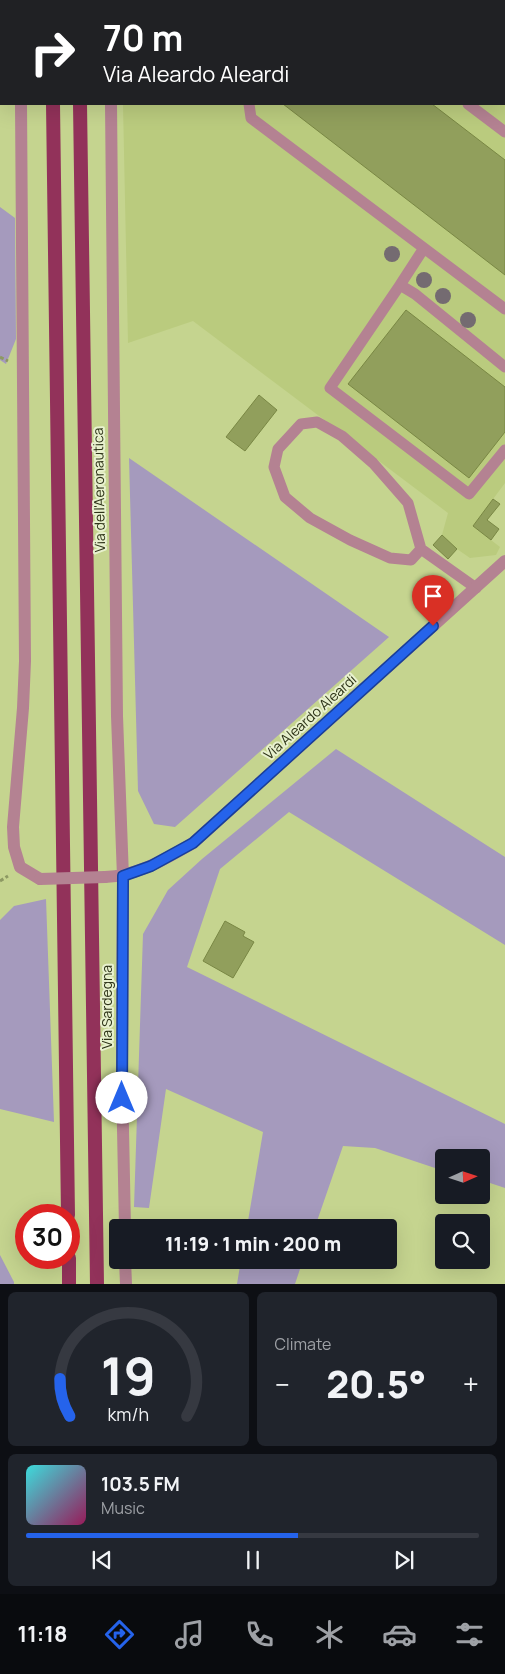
<!DOCTYPE html>
<meta charset="utf-8">
<style>
body{margin:0;font-family:Manrope,sans-serif;background:#20242c;color:#f1f3f6;height:100vh;display:flex;flex-direction:column;font-size:19px;white-space:nowrap}
*{box-sizing:border-box;margin:0}
p{font-size:16px;color:#9ea1a6}
.icon{flex:none;width:28px;height:28px;fill:none;stroke:currentColor;stroke-width:2;stroke-linecap:round;stroke-linejoin:round}
.map{position:relative;height:1284px;overflow:hidden}
.side{display:flex;flex-direction:column;gap:8px;padding:8px;background:#0d0f14;flex:1}
.side>*{flex:none}
.top-card{position:absolute;left:0px;top:0px;width:505px;height:105px;box-shadow:0 5px 20px #0002;background:#202124;color:#fff;overflow:hidden}
.needle{width:32px;rotate:87deg}
.controls{position:absolute;left:435px;top:1149px;display:grid;gap:10px}
.controls a{display:grid;place-items:center;width:55px;height:55px;border-radius:5px;background:#171b24;box-shadow:0 5px 20px #0002;font-size:25px}
.speed{position:absolute;left:15px;top:1204px;display:flex;gap:10px;font-size:25px;font-weight:700;text-align:center}
.speed>*{display:grid;place-content:center;width:65px;height:65px;border-radius:50%;background:#171b24;box-shadow:0 5px 20px #0002;line-height:1}
.speed .limit{border:8px solid #d22;background:#fff;color:#111}
.pin{position:absolute;display:grid;place-items:center;width:42px;height:42px;color:#fff;margin:-51px -21px;border-radius:50% 50% 50% 0;rotate:-45deg;box-shadow:0 0 5px #0007}
.pin .icon{rotate:45deg}
.me{position:absolute;width:55px;margin:-28px;rotate:0deg;stroke-linejoin:round;filter:drop-shadow(0 0 4px #0008)}
.turn{display:flex;align-items:center;gap:18px;height:105px;padding:0 20px;font-size:22px}
.turn .icon{width:65px;height:65px;stroke-width:2.5}
.turn b{display:block;font-size:35px;line-height:42px}
.big{font-size:38px;font-weight:800;line-height:1.1}
.side .tile{flex:1;display:flex;flex-direction:column;justify-content:center;gap:8px;min-width:0;padding:0 18px;border-radius:8px;background:#20242c}
.side .dial{align-items:center;gap:0}
.dial svg{height:130px;overflow:visible;fill:none;stroke:#363941;stroke-width:7;stroke-linecap:round;text-anchor:middle}
.dial text{fill:#f1f3f6;stroke:none}
.song{display:flex;align-items:center;gap:15px}
.cover{width:60px;height:60px;border-radius:8px;background:linear-gradient(135deg,hsl(180 70% 55%),hsl(330 70% 35%))}
.played{height:5px;border-radius:2px;background:linear-gradient(90deg,#2563eb 60%,#363941 60%)}
.keys{display:flex;justify-content:space-around;direction:ltr}
.heat{display:flex;justify-content:space-between;align-items:center;font-size:28px;direction:ltr}
.side .tiles{flex:1;display:grid;gap:8px;grid-template-columns:1fr 1fr}
.tile:last-child{grid-column:span 2}
.trip{position:absolute;left:109px;top:1219px;width:288px;height:50px;border-radius:5px;background:#171b24;box-shadow:0 5px 20px #0002;font-weight:800;line-height:50px;text-align:center}
.tabs{display:flex;height:80px;justify-content:space-around;align-items:center;background:#090b0e;color:#9ea1a6}
.tabs .icon{width:35px;height:35px}
.tabs .current{color:#2563eb}
.tabs b{font-size:22px;color:#f1f3f6}
.map>svg:first-child{display:block}
.built{fill:#bacb7e}
.green{fill:#a59abd}
.building{fill:#919f5c;stroke:#798744}
.lines{fill:none;stroke-linecap:round;stroke-linejoin:round}
.path{stroke:#8d9963;stroke-width:3;stroke-dasharray:4 2.5;stroke-linecap:butt}
.service{stroke:#b48292;stroke-width:11}
.minor{stroke:#b48292;stroke-width:12}
.trunk{stroke:#92325a;stroke-width:14}
.minor-bridge{stroke:#b48292;stroke-width:12}
.tree{fill:#746b71}
.route-casing{stroke:#184099;stroke-width:12}
.route{stroke:#2563eb;stroke-width:9}
.labels{text-anchor:middle;stroke-width:4;stroke-linejoin:round;paint-order:stroke}
.street-label{font-size:14px;fill:#2e3418;stroke:#e8f1cf}
</style>
<div class="map">
<svg width="505" height="1284" viewBox="0 0 505 1284">
<rect width="100%" height="100%" fill="#c5d48f"/>
<path class="built" d="M122,0H505V483L473,526L500,547L496,555L470,558L457,549L442,535L448,513L193,321L128,343L123,104H504V1Z"/>
<path class="green" d="M0,207L15,218L16,339L6,364L0,360Z
M129,458L389,637L175,827L154,824L138,791Z
M336,749L505,857V945L289,812L220,869L187,967L505,1124V1188L481,1180V1158H444V1171L375,1148L343,1146L315,1227H247L263,1132L166,1089L149,1208L134,1207L143,934L168,890L202,859Z
M46,899L54,1122L0,1109V920L14,906Z
M0,1255L14,1282V1284H0Z
M241,1260H303L295,1284H237Z"/>
<path class="building" d="M378,0H418L417,1Z
M283,104H432L505,160V275Z
M406,310L505,387V432L469,478L348,384Z
M259,395L277,410L245,451L226,437Z
M493,499L500,504L487,520L499,529L491,540L473,526Z
M442,535L457,549L448,559L433,545Z
M225,921L245,932L243,936L254,942L233,978L203,961Z"/>
<g class="lines">
<path class="path" d="M0,357L8,361
M0,881L8,876"/>
<path class="service" d="M337,0L338,1
M318,1L319,0
M249,104L251,118L505,309
M468,104L505,132
M400,285L424,248
M505,367L415,294L400,285L330,388L469,494L505,450
M421,549L411,560L390,558L350,540L310,518L285,497L274,467L278,449L301,424L317,422L342,436L373,463L408,503L421,549L476,588"/>
<path class="minor" d="M19,0V1
M110,0V1
M21,104L25,661L23,708L13,827L14,847L20,867L40,879
M111,104L117,716L123,877L122,1080L125,1228
M105,877C138,876 165,859 193,843L505,561
M125,1260L126,1284"/>
<path class="trunk" d="M51,0V1
M79,0V1
M53,104L68,1215
M80,104L97,1284
M69,1258V1284"/>
<path class="minor-bridge" d="M40,879L105,877"/>
</g>
<g class="tree">
<circle cx="392" cy="254" r="8"/>
<circle cx="424" cy="280" r="8"/>
<circle cx="443" cy="296" r="8"/>
<circle cx="468" cy="320" r="8"/>
</g>
<g class="lines">
<defs>
<path id="route" d="M122,1098L123,876L151,866L193,843L433,626"/>
</defs>
<use href="#route" class="route-casing"/>
<use href="#route" class="route"/>
</g>
<g class="labels">
<g class="street-label">
<text transform="translate(99 490) rotate(-91)" y="5">Via dell'Aeronautica</text>
<text transform="translate(310 717) rotate(-42)" y="5">Via Aleardo Aleardi</text>
<text transform="translate(107 1007) rotate(-90)" y="5">Via Sardegna</text>
</g>
</g>
</svg>
<div class="controls">
<a><svg class="needle" viewBox="-14 -14 28 28"><path d="M0-13l5 13h-10z" fill="#e53935"/><path d="M0 13l5-13h-10z" fill="#9ea1a6"/></svg></a>
<a><svg class="icon" aria-label="search" viewBox="0 0 24 24"><circle cx="10" cy="10" r="6"/><path d="M15 15l6 6"/></svg></a>
</div>
<div class="speed"><div class="limit">30</div></div>
<div class="pin" style="left:433px;top:626px;background:#d93025"><svg class="icon" aria-label="arrive" viewBox="0 0 24 24"><path d="M6 21V4h12l-3 4 3 4H6"/></svg></div>
<svg class="me" style="left:122px;top:1098px" viewBox="-20 -20 40 40"><circle r="19" fill="#fff"/><path d="M0-13L10 11 0 6-10 11z" fill="#2563eb"/></svg>
<div class="trip">11:19 · 1 min · 200 m</div>
<div class="top-card">
<div class="turn"><svg class="icon" aria-label="right" viewBox="0 0 24 24"><path d="M7 20v-9h11M14 6l5 5-5 5"/></svg><div><b>70 m</b>Via Aleardo Aleardi</div></div>
</div>
</div>
<section class="side">
<div class="tiles">
<div class="tile dial"><svg viewBox="0 0 100 80">
<path d="M14 69A42 42 0 1 1 86 69"/>
<path d="M14 69A42 42 0 0 1 8 46" stroke="#2563eb"/>
<text x="50" y="56" font-size="32" font-weight="700">19</text>
<text x="50" y="72" font-size="11">km/h</text>
</svg></div>
<div class="tile"><p>Climate</p>
<div class="heat"><a>−</a><b class="big">20.5°</b><a>+</a></div>
</div>
<div class="tile">
<div class="song"><i class="cover"></i><div><b>103.5 FM</b><p>Music</p></div></div>
<div class="played"></div>
<div class="keys"><svg class="icon" aria-label="previous" viewBox="0 0 24 24"><path d="M18 5L8 12l10 7zM5 5v14"/></svg><svg class="icon" aria-label="pause" viewBox="0 0 24 24"><path d="M8 5v14M16 5v14"/></svg><svg class="icon" aria-label="next" viewBox="0 0 24 24"><path d="M6 5l10 7-10 7zM19 5v14"/></svg></div>
</div>
</div>
</section>
<nav class="tabs">
<b>11:18</b>
<svg class="icon current" aria-label="directions" viewBox="0 0 24 24"><path d="M12 3l9 9-9 9-9-9zM9 14v-3h6M13 9l2 2-2 2"/></svg>
<svg class="icon" aria-label="music" viewBox="0 0 24 24"><path d="M9 18V5l10-2v13"/><circle cx="6" cy="18" r="3"/><circle cx="16" cy="16" r="3"/></svg>
<svg class="icon" aria-label="phone" viewBox="0 0 24 24"><path d="M5 4h4l2 5-3 2q2 4 5 5l2-3 5 2v4C11 20 4 13 5 4z"/></svg>
<svg class="icon" aria-label="climate" viewBox="0 0 24 24"><path d="M12 3v18M4 7l16 10M4 17L20 7"/></svg>
<svg class="icon" aria-label="car" viewBox="0 0 24 24"><path d="M5 17H2v-5l4-1 3-4h7l3 4 3 1v5h-3M9 17h6M6 11h13"/><circle cx="7" cy="17" r="2"/><circle cx="17" cy="17" r="2"/></svg>
<svg class="icon" aria-label="filters" viewBox="0 0 24 24"><path d="M4 7h16M4 17h16"/><circle cx="9" cy="7" r="2"/><circle cx="15" cy="17" r="2"/></svg>
</nav>
